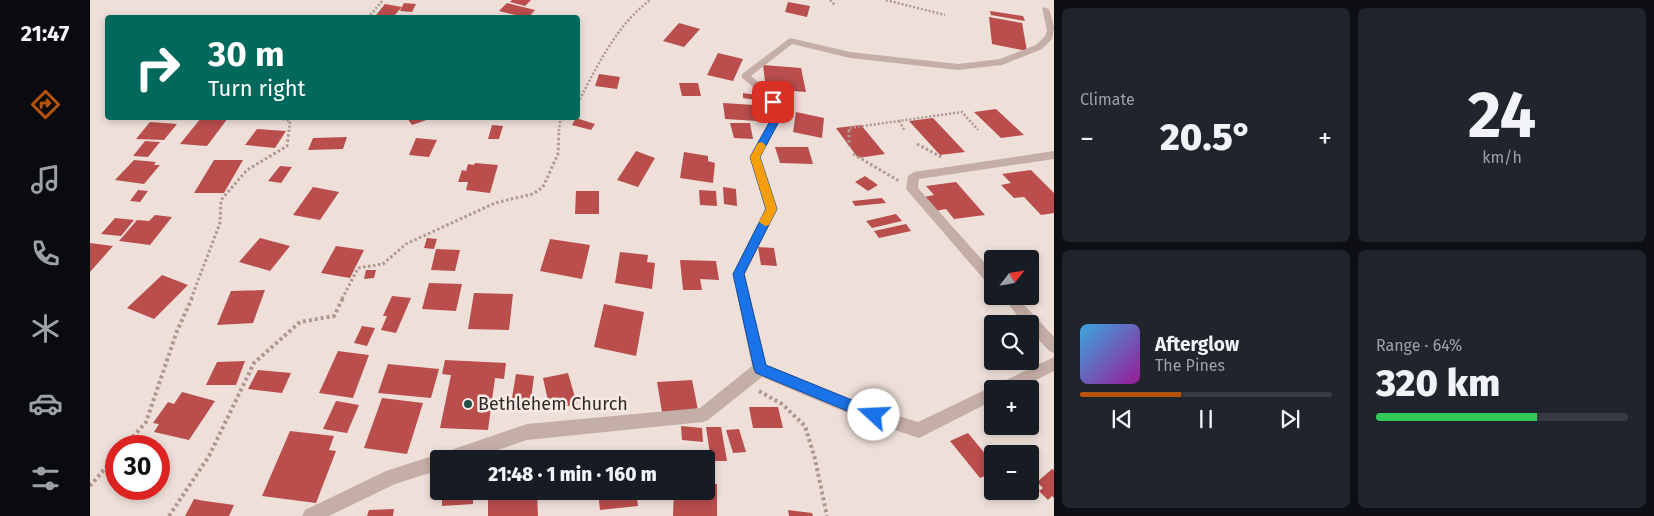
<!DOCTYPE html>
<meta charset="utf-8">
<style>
body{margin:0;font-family:"Fira Sans",sans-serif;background:#20242c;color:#f1f3f6;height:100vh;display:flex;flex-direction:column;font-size:19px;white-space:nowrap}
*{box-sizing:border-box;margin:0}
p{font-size:16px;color:#9ea1a6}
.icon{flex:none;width:28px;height:28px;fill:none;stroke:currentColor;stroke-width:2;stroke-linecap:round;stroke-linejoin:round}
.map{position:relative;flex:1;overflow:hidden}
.side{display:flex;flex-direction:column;gap:8px;padding:8px;background:#0d0f14;width:600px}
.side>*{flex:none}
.guide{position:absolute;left:15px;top:15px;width:475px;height:105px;border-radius:5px;box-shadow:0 2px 8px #0003;background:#00695c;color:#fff;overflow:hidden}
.needle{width:32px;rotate:59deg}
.tools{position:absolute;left:894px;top:250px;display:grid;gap:10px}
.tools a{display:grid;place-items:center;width:55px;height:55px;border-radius:5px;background:#171b24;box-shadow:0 2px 8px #0003;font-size:25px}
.speed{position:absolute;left:15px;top:435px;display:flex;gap:10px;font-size:25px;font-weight:700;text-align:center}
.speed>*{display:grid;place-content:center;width:65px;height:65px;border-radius:50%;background:#171b24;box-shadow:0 2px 8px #0003;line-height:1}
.speed .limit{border:8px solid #d22;background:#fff;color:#111}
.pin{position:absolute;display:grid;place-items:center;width:42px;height:42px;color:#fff;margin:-21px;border-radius:10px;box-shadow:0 2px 8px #0006}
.me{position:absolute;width:55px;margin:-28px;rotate:290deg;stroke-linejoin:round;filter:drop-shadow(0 0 4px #0008)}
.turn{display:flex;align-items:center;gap:18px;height:105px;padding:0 20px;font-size:22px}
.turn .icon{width:65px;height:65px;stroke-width:2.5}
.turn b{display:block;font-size:35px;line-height:42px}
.big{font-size:38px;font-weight:800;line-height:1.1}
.side .tile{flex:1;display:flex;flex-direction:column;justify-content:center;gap:8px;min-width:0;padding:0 18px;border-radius:8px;background:#20242c}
.side .dial{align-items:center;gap:0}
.dial b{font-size:65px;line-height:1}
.song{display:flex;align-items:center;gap:15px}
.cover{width:60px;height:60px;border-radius:8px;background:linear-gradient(135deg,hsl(200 70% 55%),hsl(300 70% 35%))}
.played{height:5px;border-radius:2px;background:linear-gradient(90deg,#b45309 40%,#363941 40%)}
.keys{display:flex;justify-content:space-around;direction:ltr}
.heat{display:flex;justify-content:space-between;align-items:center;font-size:28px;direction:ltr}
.charge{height:8px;border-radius:4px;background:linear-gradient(90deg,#34c759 64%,#363941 0)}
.side .tiles{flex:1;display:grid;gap:8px;grid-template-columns:repeat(2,1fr)}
.trip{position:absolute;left:340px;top:450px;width:285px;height:50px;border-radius:5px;background:#171b24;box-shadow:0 2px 8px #0003;font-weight:800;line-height:50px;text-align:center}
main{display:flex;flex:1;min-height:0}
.tab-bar{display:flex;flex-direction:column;width:90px;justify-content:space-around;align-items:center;background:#090b0e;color:#9ea1a6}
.tab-bar .icon{width:35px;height:35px}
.tab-bar .active{color:#b45309}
.tab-bar b{font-size:22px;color:#f1f3f6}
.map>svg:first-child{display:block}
.building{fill:#b94e4d}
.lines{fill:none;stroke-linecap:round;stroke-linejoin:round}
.path-far2{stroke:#b09791;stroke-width:2.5;stroke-dasharray:2 2;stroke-linecap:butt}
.path-far1{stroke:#b09791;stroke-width:3;stroke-dasharray:2.5 2.5;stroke-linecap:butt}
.path{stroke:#b09791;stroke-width:4;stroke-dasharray:3 3;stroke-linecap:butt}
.minor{fill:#c5aea7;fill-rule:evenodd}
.route{fill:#1a73e8;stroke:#114b97}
.slow{fill:#f59e0b}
.poi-dot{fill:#214f47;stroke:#f6eae5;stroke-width:2}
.labels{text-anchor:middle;stroke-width:5;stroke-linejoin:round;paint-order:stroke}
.near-poi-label{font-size:18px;fill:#322726;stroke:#f6eae5;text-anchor:start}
</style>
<main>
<nav class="tab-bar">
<b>21:47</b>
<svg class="icon active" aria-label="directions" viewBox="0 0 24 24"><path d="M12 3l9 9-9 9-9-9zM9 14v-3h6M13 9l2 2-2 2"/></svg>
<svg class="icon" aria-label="music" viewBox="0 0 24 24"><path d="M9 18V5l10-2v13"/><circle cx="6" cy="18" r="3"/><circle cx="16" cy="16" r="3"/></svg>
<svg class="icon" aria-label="phone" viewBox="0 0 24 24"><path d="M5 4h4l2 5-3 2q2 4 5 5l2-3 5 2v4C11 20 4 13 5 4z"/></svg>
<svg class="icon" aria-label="climate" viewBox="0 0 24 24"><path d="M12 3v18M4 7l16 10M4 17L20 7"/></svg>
<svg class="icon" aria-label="car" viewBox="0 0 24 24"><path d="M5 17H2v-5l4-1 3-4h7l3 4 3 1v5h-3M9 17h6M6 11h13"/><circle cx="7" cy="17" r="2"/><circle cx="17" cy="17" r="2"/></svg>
<svg class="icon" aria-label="filters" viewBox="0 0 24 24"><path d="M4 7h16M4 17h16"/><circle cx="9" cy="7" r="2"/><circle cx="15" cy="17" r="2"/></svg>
</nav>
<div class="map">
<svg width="964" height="516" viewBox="0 0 964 516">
<rect width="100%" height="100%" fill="#eedfd9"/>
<path class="building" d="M422,0H441L435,6L420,2Z
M698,2L720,6L717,17L695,12Z
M314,3L326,4L322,12L310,11Z
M417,3L445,10L438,18L409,11Z
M295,4L312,7L302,18L286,15Z
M900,11L933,16L935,21L901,15Z
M899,17L932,23L937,51L902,44Z
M589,23L610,29L594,47L573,41Z
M628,53L653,59L643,81L617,75Z
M673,65L711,68L716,92L676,89Z
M509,74L530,77L527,89L505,86Z
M589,83H608L611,96H592Z
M653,93L673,96V101L653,98Z
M633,103L665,105L668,121L635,119Z
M906,109L934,135L911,138L884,112Z
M706,112L734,118L732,138L703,132Z
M111,118H138L117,146L90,144Z
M317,118H342L322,125Z
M486,118L505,124L501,130L482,125Z
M843,118L875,152L850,155L819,121Z
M60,122L87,124L74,140L46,139Z
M640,123H660L663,139L644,138Z
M402,125L413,126L409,139H398Z
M771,125L795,154L768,158L746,128Z
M167,129L196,131L185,148L155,145Z
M257,137L253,149L218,150L223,138Z
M326,138L347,140L339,157L319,155Z
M55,141L70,142L58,157L43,156Z
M685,147H718L723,164L690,163Z
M546,151L565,158L548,187L527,180Z
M594,152L618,156V161L625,163L623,183L590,178Z
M44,160L66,162L64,165H70L54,184L25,180Z
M124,160H153L134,193H104Z
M385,163L408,165L400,193L376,190L378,182H368L372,170L376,171L378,164L384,165Z
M190,166L202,167L191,183L178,181Z
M941,170L964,193V213L951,215L934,197L924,198L911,185L921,183L912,174Z
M775,176L788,185L778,191L765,182Z
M866,182L895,215L864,219L856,209L845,211L834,197L844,195L836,186Z
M223,187L249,192L230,220L203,215Z
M633,187L646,189L647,206L634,204Z
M48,190L58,191L50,202L40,201Z
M609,190L626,191L627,206L610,205Z
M486,191H509V214H485Z
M792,198L796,203L765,206L762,201Z
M806,214L812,221L782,228L776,221Z
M65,215L82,217L60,245L29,241L47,220L59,221Z
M25,218L44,220L31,236L11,234Z
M816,224L821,231L789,238L784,231Z
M170,238L200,246L180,271L149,262Z
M337,238L347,239L344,249L334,248Z
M460,239L500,245L492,279L450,271Z
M0,243L23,246L0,272Z
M246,246L274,250L260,278L231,273Z
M668,247L684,248L687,266L671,265Z
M346,249L370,250L365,271L341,270Z
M530,252L558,255L557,262L565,263L562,289L525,283Z
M590,260L626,261L629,280L610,279L612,290H593Z
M276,270H286L284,278L274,279Z
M72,275L98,285L64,319L37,308Z
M339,283L372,284L366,311L332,309Z
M175,290L163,323L127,325L141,291Z
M384,293L423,294L419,330L378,329Z
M302,296L321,298L306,333L291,330L297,316H293Z
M514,304L554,312L546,356L504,347Z
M272,326L285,328L277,346L264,343Z
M248,351L279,355L263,398L229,393Z
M355,360L416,363L414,379L405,378L398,430L350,428L361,375L352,374Z
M155,361L146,385H116L127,362Z
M298,364L349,369L341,398L288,393Z
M168,370L201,373L192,393L158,389Z
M478,373L487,404L460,410L453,378Z
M426,374L444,376L441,399L422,398Z
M602,380L608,410L572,412L567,382Z
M92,392L125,401L99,440L64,432L69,424L63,423L78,402L84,404Z
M292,398L333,403L317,454L274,448Z
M246,401L269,405L257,433L233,429Z
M659,407H688L693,428H663Z
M591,426L612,428L613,442L592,440Z
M616,427H631L637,461H621Z
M649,429L656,452L643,453L636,430Z
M200,431L244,436L239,450L246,451L226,503L172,496Z
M878,433L902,462V473L890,478L860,441Z
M962,469L964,470V498L962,496L958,500L949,491L953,488L947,482Z
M616,482L627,484V516H583L584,491H616Z
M352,491H383V504L352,506Z
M398,491H447L448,516H398Z
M508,491H546L548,506L510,510Z
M104,499L115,501L144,505L139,516H95Z
M304,509L303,516H277L279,510Z
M698,510L722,513L723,516H699Z"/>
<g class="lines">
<path class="path-far2" d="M740,0L745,5
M796,0L855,15
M278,18L293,0
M488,103C507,66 526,26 560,0
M189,118L200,121L199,131
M809,121L815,131
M469,131L470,121L474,118
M759,131V128L872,112L888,130"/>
<path class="path-far1" d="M759,130V146
M827,144L853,158
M763,154L809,181
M101,299L130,223L131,200L157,170L197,146L199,130
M252,299L268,268L293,264L316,244L405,203L443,194L453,187L468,154L469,130"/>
<path class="path" d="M669,391L692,404L715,426L725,459L737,516
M35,446L56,422L87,331L102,298
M0,486L26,456
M79,516L119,456L164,363L210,322L244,316L253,298"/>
<path class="minor" d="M952,7L959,9L964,27L962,39L952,49L912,65L868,70L760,58L702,44L661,76L678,90L695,112L670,157L687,209L655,274L676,365L770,404L828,422L897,389L902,387L906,388L908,384L964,357V371L929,389H902V401L829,438L769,418L672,377L618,420L613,422L437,440L382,459H349V470L305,484L239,516H212L215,510L296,471L349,454L352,455L358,451L437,424L610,408L662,366L643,274L675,209L660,157L685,112L672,94L652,78V74L700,38L760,52L868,64L910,59L946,45L955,36L957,31Z
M964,151V159L829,179L828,188L902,271V284L897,283L816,189L818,176L824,172Z
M912,296H926L964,337V353L959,351L940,330V324H934Z"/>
</g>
<path class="route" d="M679,100H686L694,112L670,157L687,209L654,274L676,365L789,411L791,415L789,420L784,422L666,373L664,369L643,274L676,209L660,157L685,112L678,102Z"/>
<path class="slow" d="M672,142L676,146L670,157L687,209L679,225L675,226L669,222L676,209L660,157L668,143Z"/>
<circle class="poi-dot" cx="378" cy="404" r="5"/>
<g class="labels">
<g class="near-poi-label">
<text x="388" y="410">Bethlehem Church</text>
</g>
</g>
</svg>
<div class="tools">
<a><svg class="needle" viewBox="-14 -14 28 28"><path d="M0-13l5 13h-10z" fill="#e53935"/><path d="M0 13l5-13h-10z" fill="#9ea1a6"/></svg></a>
<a><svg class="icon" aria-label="search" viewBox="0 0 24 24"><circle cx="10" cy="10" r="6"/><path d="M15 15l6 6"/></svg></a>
<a>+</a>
<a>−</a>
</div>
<div class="speed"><div class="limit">30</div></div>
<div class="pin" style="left:683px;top:102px;background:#d93025"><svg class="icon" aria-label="arrive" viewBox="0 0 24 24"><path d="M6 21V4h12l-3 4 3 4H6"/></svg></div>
<svg class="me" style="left:784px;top:415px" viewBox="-20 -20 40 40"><circle r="19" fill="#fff"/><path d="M0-13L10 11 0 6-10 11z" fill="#1a73e8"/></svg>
<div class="trip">21:48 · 1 min · 160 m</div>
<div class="guide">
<div class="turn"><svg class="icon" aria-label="right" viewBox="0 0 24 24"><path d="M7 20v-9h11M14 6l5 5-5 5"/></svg><div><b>30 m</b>Turn right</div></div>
</div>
</div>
<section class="side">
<div class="tiles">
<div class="tile"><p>Climate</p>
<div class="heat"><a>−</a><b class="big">20.5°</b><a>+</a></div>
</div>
<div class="tile dial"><b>24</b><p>km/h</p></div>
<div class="tile">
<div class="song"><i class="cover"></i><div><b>Afterglow</b><p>The Pines</p></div></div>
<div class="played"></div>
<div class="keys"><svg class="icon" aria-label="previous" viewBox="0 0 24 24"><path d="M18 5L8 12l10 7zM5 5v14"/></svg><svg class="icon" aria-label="pause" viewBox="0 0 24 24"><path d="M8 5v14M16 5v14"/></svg><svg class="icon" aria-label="next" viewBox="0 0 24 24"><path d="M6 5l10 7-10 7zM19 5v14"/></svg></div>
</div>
<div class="tile"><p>Range · 64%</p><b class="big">320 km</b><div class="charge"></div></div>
</div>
</section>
</main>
